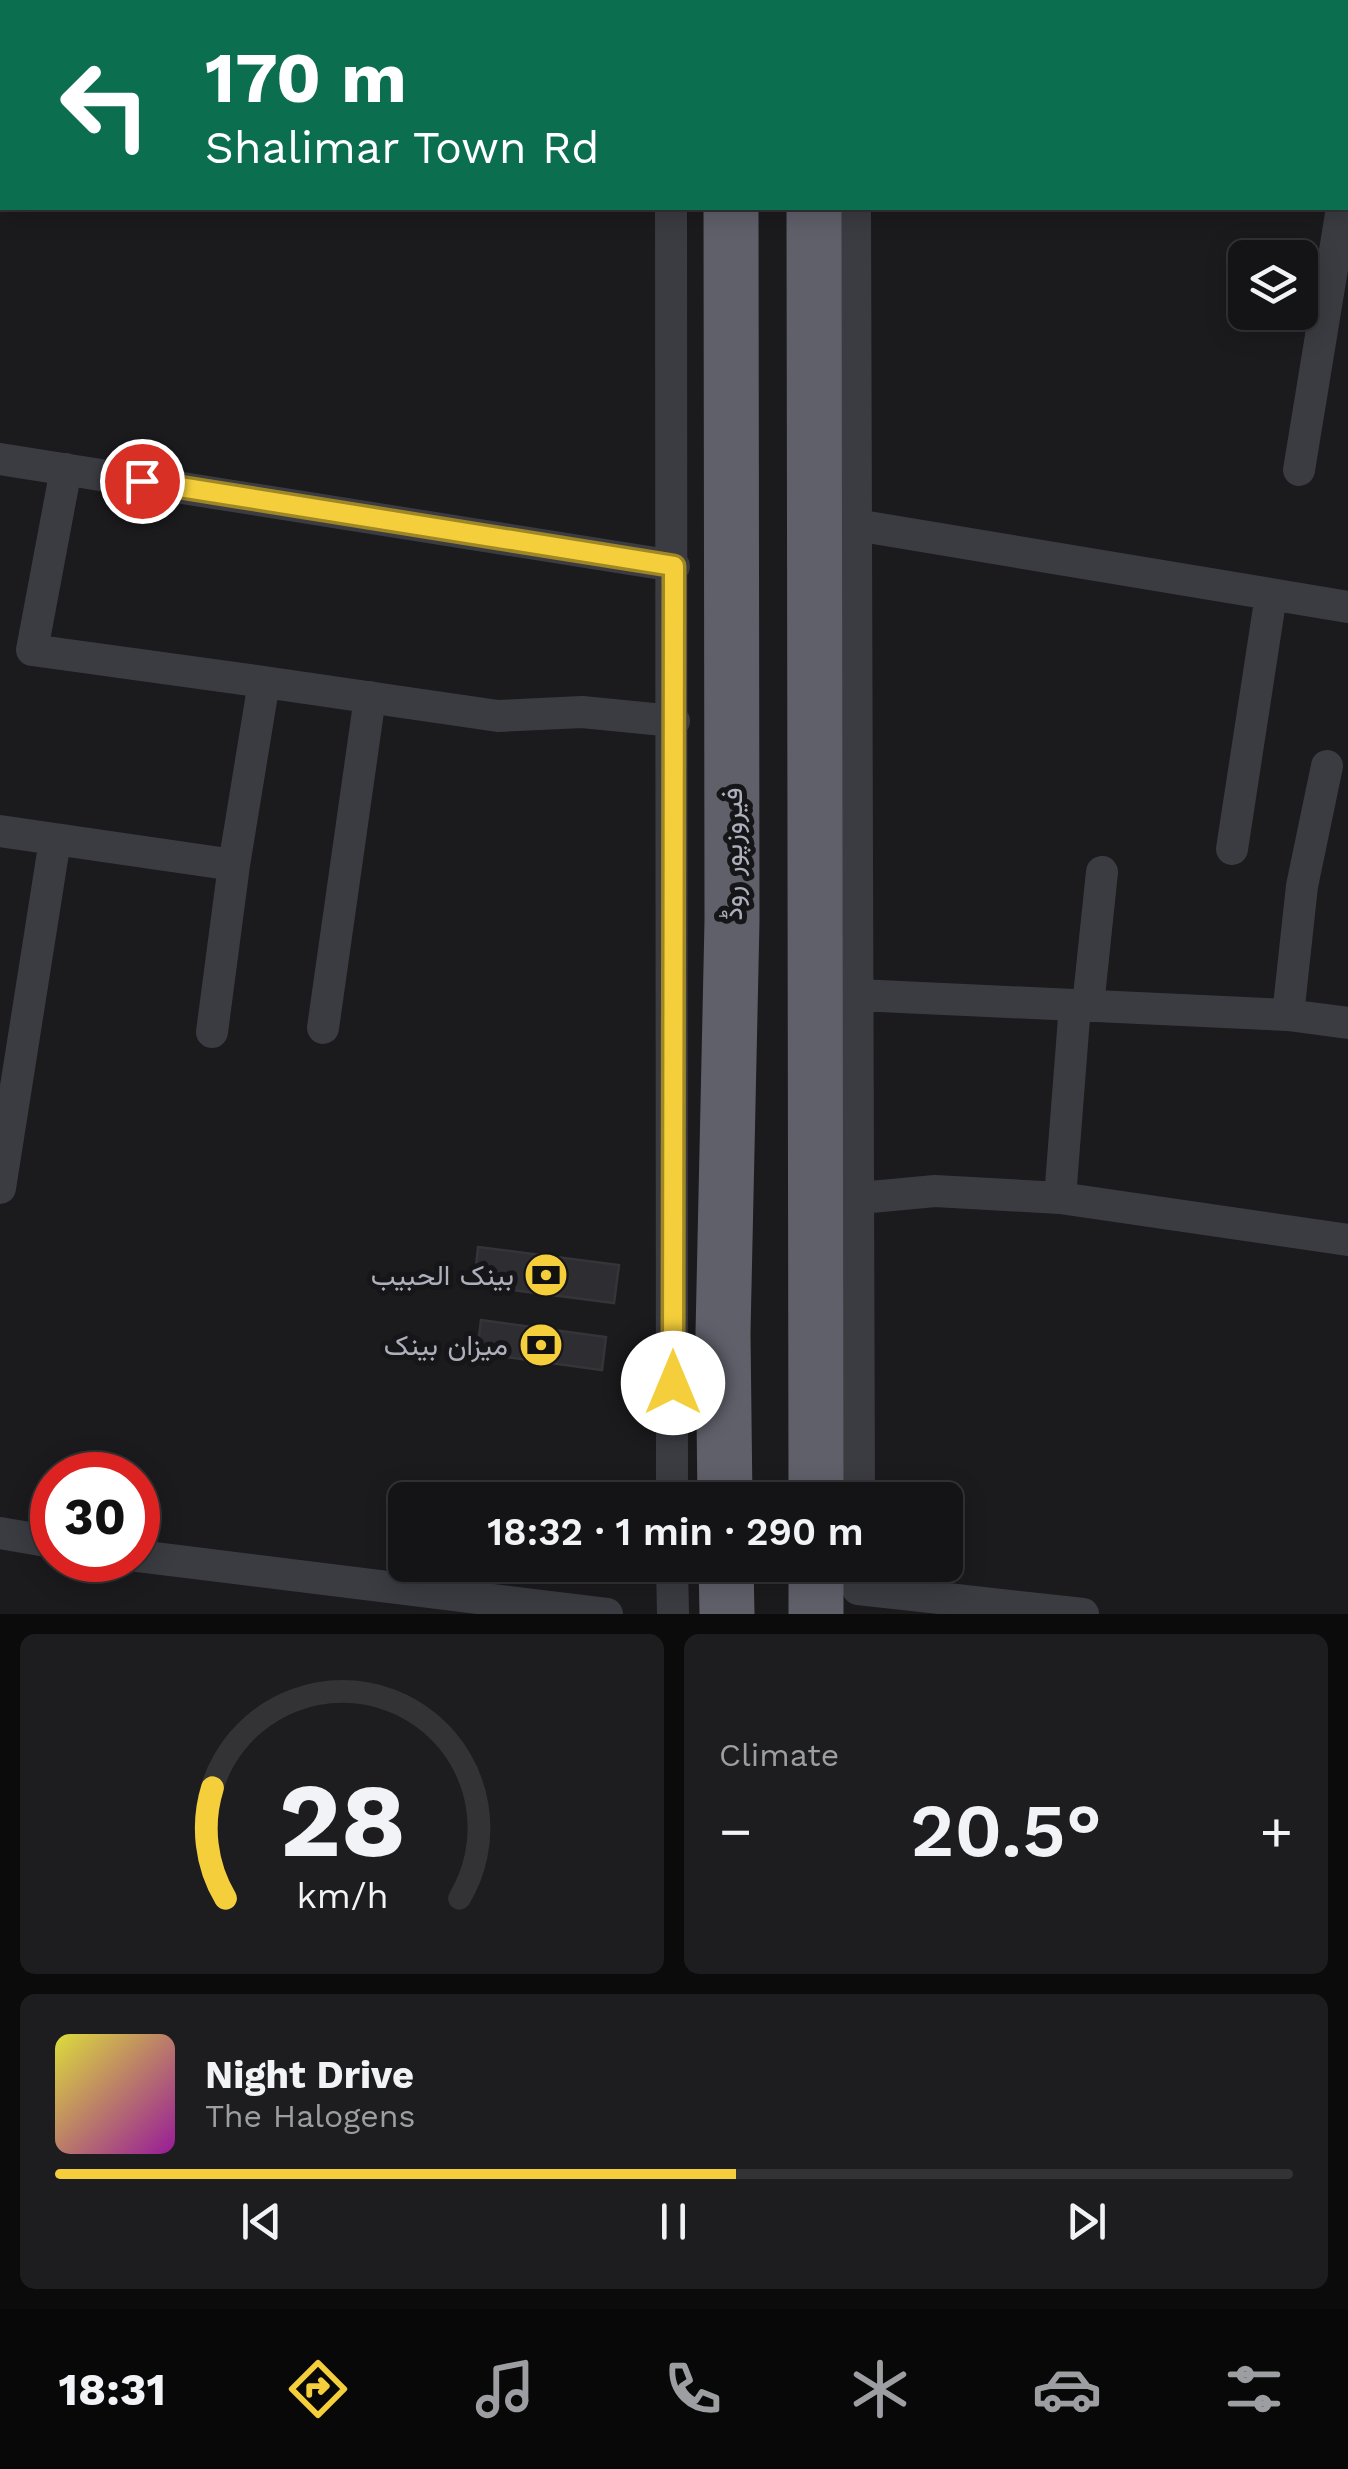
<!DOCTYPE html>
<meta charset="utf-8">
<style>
body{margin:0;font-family:"Work Sans",Vazirmatn,sans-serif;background:#1d1d1f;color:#f1f3f6;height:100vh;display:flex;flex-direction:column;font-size:38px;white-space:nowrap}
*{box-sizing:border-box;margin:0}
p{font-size:32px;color:#9d9ea1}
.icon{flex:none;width:55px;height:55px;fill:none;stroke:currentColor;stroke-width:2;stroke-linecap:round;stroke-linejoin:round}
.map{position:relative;height:1614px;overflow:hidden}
.panel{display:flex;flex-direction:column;gap:20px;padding:20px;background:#0b0b0c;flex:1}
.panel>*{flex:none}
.hud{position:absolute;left:0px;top:0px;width:1350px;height:210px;box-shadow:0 5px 25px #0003,0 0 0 2px #333335;background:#0b6e4f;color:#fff;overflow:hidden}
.controls{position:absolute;left:1228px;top:240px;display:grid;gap:20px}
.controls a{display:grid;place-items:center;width:90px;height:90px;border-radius:15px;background:#141416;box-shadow:0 5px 25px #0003,0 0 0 2px #333335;font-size:50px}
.speed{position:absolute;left:30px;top:1452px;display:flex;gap:20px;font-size:50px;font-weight:700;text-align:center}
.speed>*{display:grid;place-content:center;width:130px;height:130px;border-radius:50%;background:#141416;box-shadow:0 5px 25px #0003,0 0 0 2px #333335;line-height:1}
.speed .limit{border:15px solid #d22;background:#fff;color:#111}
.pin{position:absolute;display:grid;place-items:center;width:85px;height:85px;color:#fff;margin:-42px;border:5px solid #fff;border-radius:50%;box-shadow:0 2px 10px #0007}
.me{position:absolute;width:110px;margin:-55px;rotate:0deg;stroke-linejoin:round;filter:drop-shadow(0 0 8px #0008)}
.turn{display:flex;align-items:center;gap:35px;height:210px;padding:0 40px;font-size:45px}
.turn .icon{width:130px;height:130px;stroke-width:2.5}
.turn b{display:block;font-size:70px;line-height:85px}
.big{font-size:75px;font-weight:600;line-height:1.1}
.panel .widget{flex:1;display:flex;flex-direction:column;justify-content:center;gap:15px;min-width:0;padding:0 35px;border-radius:15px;background:#1d1d1f}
.panel .dial{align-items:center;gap:0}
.dial svg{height:260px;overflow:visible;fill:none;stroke:#333335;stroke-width:7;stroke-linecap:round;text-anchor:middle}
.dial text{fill:#f1f3f6;stroke:none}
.song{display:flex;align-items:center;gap:30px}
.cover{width:120px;height:120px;border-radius:15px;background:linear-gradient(135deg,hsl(60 70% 55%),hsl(300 70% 35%))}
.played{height:10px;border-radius:5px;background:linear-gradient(90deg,#f5cf3b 55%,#333335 55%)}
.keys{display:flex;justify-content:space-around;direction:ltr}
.heat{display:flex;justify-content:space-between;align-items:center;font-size:55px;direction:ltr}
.panel .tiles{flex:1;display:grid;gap:20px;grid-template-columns:1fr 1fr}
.widget:last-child{grid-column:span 2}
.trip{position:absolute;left:388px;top:1482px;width:575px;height:100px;border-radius:15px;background:#141416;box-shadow:0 5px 25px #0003,0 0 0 2px #333335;font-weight:600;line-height:100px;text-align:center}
.dock{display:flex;height:160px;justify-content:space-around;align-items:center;background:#080809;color:#9d9ea1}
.dock .icon{width:70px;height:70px}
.dock .on{color:#f5cf3b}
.dock b{font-size:45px;color:#f1f3f6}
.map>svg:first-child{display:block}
.building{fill:#2e2d31;stroke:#353439;stroke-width:2.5}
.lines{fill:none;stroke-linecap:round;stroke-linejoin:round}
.minor{stroke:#3b3c42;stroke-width:32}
.trunk{stroke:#5f606a;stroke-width:55}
.route-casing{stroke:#9f8726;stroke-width:25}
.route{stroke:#f5cf3b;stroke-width:18}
.labels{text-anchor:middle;stroke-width:10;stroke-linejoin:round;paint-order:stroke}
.street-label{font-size:28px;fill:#adb0bc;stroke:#161518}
.poi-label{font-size:28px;fill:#adb0bc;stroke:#161518;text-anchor:end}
</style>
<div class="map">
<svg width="1348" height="1614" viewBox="0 0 1348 1614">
<rect width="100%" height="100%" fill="#1b1a1d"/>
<path class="building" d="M478,1247L619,1265L614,1303L474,1285Z
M481,1320L606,1337L602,1370L477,1353Z"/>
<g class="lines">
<path class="minor" d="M291,0L302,2
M34,2L35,0
M674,2V0
M857,2V0
M0,162L2,150
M671,208L672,1500
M855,208L859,1500
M0,459L674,566
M66,469L32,650L264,682
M1299,470L1342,208
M856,525L1348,607
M0,831L234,865L264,682L498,716L582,712L674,721
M1232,849L1271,595
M858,995L1288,1015L1348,1023
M1075,1005L1060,1198L1348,1240
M1088,1006L1102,872
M1288,1015L1302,886L1327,766
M323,1028L370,697
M212,1032L234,865
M0,1188L55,840
M860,1198L935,1191L1060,1198
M0,1533L52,1542
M138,1556L607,1614
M672,1565L673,1614
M858,1589L1083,1614"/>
<path class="trunk" d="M731,0V2
M811,0V2
M814,208L816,1500
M725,1500L723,1333L732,921L731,208
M726,1565L727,1614
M816,1565V1614"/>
</g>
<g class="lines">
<defs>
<path id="route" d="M142,481L674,566L673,1383"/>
</defs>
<use href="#route" class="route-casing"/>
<use href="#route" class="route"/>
</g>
<defs>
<symbol id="bank-disc" viewBox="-11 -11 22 22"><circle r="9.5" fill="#f5cf3b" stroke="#161518"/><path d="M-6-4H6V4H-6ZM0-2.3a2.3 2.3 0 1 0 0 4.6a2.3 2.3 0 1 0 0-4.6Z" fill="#111"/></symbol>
</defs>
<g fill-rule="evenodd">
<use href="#bank-disc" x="521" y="1250" width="50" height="50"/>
<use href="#bank-disc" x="516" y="1320" width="50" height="50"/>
</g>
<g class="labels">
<g class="street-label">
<text transform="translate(732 854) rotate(-90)" y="10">فیروزپور روڈ</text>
</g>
<g class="poi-label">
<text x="514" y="1285">بينک الحبيب</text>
<text x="508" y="1355">میزان بینک</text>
</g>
</g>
</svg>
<div class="controls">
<a><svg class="icon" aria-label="layers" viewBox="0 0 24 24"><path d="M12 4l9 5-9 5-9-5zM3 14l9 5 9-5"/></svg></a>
</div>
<div class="speed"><div class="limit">30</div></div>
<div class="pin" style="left:142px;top:481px;background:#d93025"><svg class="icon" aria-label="arrive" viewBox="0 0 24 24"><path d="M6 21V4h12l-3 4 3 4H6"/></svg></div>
<svg class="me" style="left:673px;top:1383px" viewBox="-20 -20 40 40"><circle r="19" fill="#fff"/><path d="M0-13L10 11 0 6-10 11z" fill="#f5cf3b"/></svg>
<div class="trip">18:32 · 1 min · 290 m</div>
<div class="hud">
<div class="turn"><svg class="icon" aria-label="left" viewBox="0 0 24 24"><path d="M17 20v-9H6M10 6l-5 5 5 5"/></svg><div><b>170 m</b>Shalimar Town Rd</div></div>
</div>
</div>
<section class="panel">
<div class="tiles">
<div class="widget dial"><svg viewBox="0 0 100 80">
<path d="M14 69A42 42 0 1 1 86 69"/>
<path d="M14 69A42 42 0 0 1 10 35" stroke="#f5cf3b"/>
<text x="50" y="56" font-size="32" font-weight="700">28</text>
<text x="50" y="72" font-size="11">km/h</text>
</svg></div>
<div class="widget"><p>Climate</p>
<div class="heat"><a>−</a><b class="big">20.5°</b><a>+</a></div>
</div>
<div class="widget">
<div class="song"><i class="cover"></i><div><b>Night Drive</b><p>The Halogens</p></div></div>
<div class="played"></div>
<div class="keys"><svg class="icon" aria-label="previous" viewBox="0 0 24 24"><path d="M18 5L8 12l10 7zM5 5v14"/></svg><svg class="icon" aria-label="pause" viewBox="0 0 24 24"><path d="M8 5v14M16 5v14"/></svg><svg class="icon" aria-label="next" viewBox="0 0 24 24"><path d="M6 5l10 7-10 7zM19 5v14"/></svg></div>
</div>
</div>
</section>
<nav class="dock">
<b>18:31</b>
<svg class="icon on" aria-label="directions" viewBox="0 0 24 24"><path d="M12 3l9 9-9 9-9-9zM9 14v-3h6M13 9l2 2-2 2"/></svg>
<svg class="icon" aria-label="music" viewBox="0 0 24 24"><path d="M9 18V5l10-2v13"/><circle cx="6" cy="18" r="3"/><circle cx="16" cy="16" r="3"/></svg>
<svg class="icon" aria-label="phone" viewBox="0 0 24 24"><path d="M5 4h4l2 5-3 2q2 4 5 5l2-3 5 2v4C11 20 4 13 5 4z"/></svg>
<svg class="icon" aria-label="climate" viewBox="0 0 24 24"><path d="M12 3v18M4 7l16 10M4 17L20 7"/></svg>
<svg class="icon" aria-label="car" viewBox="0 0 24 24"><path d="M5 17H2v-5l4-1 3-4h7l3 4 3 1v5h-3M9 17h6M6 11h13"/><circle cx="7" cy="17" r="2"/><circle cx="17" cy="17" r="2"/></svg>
<svg class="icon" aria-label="filters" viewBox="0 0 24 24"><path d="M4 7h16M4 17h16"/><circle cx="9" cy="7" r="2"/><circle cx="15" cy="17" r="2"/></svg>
</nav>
